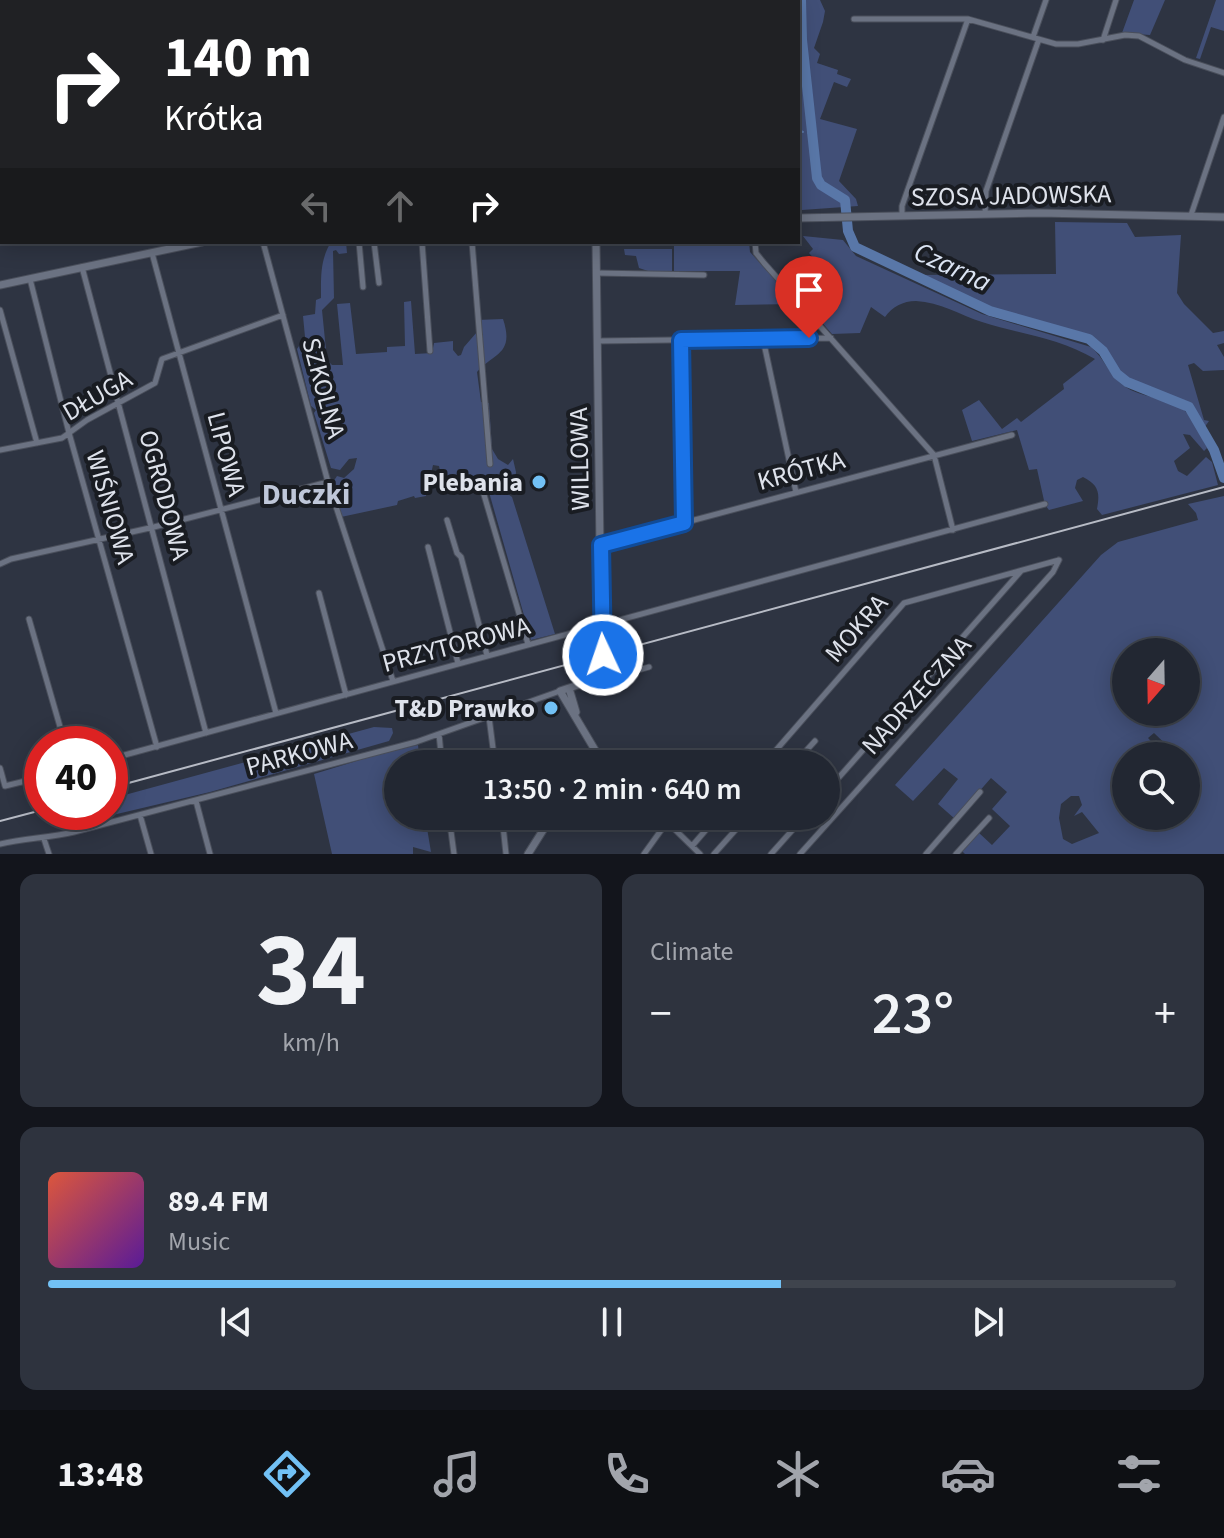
<!DOCTYPE html>
<meta charset="utf-8">
<style>
body{margin:0;font-family:"Source Sans 3",sans-serif;background:#2e333e;color:#f1f3f6;height:100vh;display:flex;flex-direction:column;font-size:30px;white-space:nowrap}
*{box-sizing:border-box;margin:0}
p{font-size:26px;color:#a2a5ac}
.icon{flex:none;width:44px;height:44px;fill:none;stroke:currentColor;stroke-width:2;stroke-linecap:round;stroke-linejoin:round}
.map{position:relative;height:854px;overflow:hidden}
.drawer{display:flex;flex-direction:column;gap:20px;padding:20px;background:#13151c;flex:1}
.drawer>*{flex:none}
.guide{position:absolute;left:0px;top:0px;width:800px;height:244px;box-shadow:0 4px 20px #0003,0 0 0 2px #3f444d;background:#202124;color:#fff;overflow:hidden}
.needle{width:52px;rotate:200deg}
.tools{position:absolute;left:1112px;top:638px;display:grid;gap:16px}
.tools a{display:grid;place-items:center;width:88px;height:88px;border-radius:50%;background:#222732;box-shadow:0 4px 20px #0003,0 0 0 2px #3f444d;font-size:40px}
.speed{position:absolute;left:24px;top:726px;display:flex;gap:16px;font-size:40px;font-weight:700;text-align:center}
.speed>*{display:grid;place-content:center;width:104px;height:104px;border-radius:50%;background:#222732;box-shadow:0 4px 20px #0003,0 0 0 2px #3f444d;line-height:1}
.speed .limit{border:12px solid #d22;background:#fff;color:#111}
.pin{position:absolute;display:grid;place-items:center;width:68px;height:68px;color:#fff;margin:-82px -34px;border-radius:50% 50% 50% 0;rotate:-45deg;box-shadow:0 0 8px #0007}
.pin .icon{rotate:45deg}
.me{position:absolute;width:88px;margin:-44px;rotate:357deg;stroke-linejoin:round;filter:drop-shadow(0 0 6px #0008)}
.turn{display:flex;align-items:center;gap:28px;height:168px;padding:0 32px;font-size:36px}
.turn .icon{width:104px;height:104px;stroke-width:2.5}
.turn b{display:block;font-size:56px;line-height:68px}
.lanes{display:flex;align-items:center;height:76px;padding:0 32px;background:#0003;justify-content:center;gap:40px;direction:ltr}
.lanes .off{opacity:.35}
.big{font-size:60px;font-weight:600;line-height:1.1}
.drawer .tile{flex:1;display:flex;flex-direction:column;justify-content:center;gap:12px;min-width:0;padding:0 28px;border-radius:16px;background:#2e333e}
.drawer .dial{align-items:center;gap:0}
.dial b{font-size:104px;line-height:1}
.song{display:flex;align-items:center;gap:24px}
.cover{width:96px;height:96px;border-radius:12px;background:linear-gradient(135deg,hsl(10 70% 55%),hsl(270 70% 35%))}
.played{height:8px;border-radius:4px;background:linear-gradient(90deg,#72c1f5 65%,#3f444d 65%)}
.keys{display:flex;justify-content:space-around;direction:ltr}
.heat{display:flex;justify-content:space-between;align-items:center;font-size:44px;direction:ltr}
.drawer .tiles{flex:1;display:grid;gap:20px;grid-template-columns:1fr 1fr}
.tile:last-child{grid-column:span 2}
.trip{position:absolute;left:384px;top:750px;width:456px;height:80px;border-radius:40px;background:#222732;box-shadow:0 4px 20px #0003,0 0 0 2px #3f444d;font-weight:600;line-height:80px;text-align:center}
.dock{display:flex;height:128px;justify-content:space-around;align-items:center;background:#0e1014;color:#a2a5ac}
.dock .icon{width:56px;height:56px}
.dock .selected{color:#72c1f5}
.dock b{font-size:36px;color:#f1f3f6}
.map>svg:first-child{display:block}
.green{fill:#414f77;fill-rule:evenodd}
.lines{fill:none;stroke-linecap:round;stroke-linejoin:round}
.stream{stroke:#5977a8;stroke-width:2}
.river{stroke:#5977a8;stroke-width:10}
.street-casing{stroke:#4a4f5b;stroke-width:7}
.secondary-casing{stroke:#4a4f5b;stroke-width:9}
.street{stroke:#6b7282;stroke-width:5}
.secondary{stroke:#6b7282;stroke-width:7}
.rail{stroke:#b7bbc5;stroke-width:2}
.route-casing{stroke:#114b97;stroke-width:20}
.route{stroke:#1a73e8;stroke-width:14}
.poi-dot{fill:#72c1f5;stroke:#191c22;stroke-width:3}
.labels{text-anchor:middle;stroke-width:8;stroke-linejoin:round;paint-order:stroke}
.street-label{font-size:26px;fill:#dee2eb;stroke:#191c22}
.poi-label{font-size:26px;font-weight:bold;fill:#dee2eb;stroke:#191c22;text-anchor:end}
.water-label{font-size:28px;font-style:italic;fill:#dce5f4;stroke:#191c22}
.quarter-label{font-size:30px;font-weight:bold;fill:#bfc7d9;stroke:#191c22}
</style>
<div class="map">
<svg width="1224" height="854" viewBox="0 0 1224 854">
<rect width="100%" height="100%" fill="#2e3442"/>
<path class="green" d="M598,0H820L825,11L823,22L814,48L820,54L817,63L838,70L837,74L851,79L847,87L834,82L820,119L857,129L839,181L856,199L858,206L802,210L798,181V2Z
M1134,0H1165L1150,35L1122,33Z
M1216,0H1224V31L1211,27L1200,59L1196,58Z
M1055,222L1127,223L1135,237L1181,235L1177,293L1184,304L1213,333L1224,331V343L1217,345L1224,357V370L1203,371L1194,363L1188,365L1204,420L1209,421L1204,428L1186,401L1128,379L1120,373L1107,351L1091,337L991,308L917,275L1056,274Z
M803,236L843,240L856,256L982,314L1091,347C1104,358 1110,376 1124,386C1141,398 1167,397 1184,410C1195,418 1201,436 1207,448L1204,451L1190,435L1183,434L1190,448L1174,461L1178,471L1187,476L1206,457L1212,462L1218,485L1102,515L1097,509C1100,493 1099,485 1083,477L1077,480L1075,488L1083,501L1049,510L1045,505L1037,469L1029,470L1017,430L972,441L962,410L979,400L1002,429L1017,418L1021,422L1064,389L1063,384L1095,359C1060,338 1020,334 982,322C960,315 940,302 916,301C903,301 892,307 885,317L871,307L860,333L832,334L806,304L833,280L809,253L813,249Z
M331,242H346L347,253L339,254L336,250L333,251L334,298L322,310L327,360L332,365H343L337,304L350,303L356,354L387,352V347L405,346L404,302L411,301L415,354L432,353L434,343L453,341V350L458,356L461,355L464,347L477,332L476,320L503,319C515,355 493,353 477,372L481,402L489,403L492,449L498,459L508,465L513,459L516,472L515,487L503,490L512,497L555,634L531,640L487,485L445,494L439,466L433,465L426,496L415,498L414,496L398,501L397,505L341,517L333,482L337,476L344,478L354,469L357,458L349,459L340,470L331,468L314,413L316,410L311,406L297,349L305,337L303,316L315,314L316,300L321,298C321,277 320,260 331,242Z
M674,242H749L750,252L797,304L735,305L740,271H674Z
M624,249H672V271H648L639,268L636,256L625,255Z
M1224,496V854H965L962,851L978,832L992,845L1010,826L992,809L1007,792L991,778L955,819L938,804L958,779L944,768L913,801L895,785L1101,555L1118,542L1198,520L1196,513L1188,504ZM1126,652H1186V712H1126ZM1154,733L1178,756H1186V816H1126V756H1165L1148,738ZM1071,796H1079L1082,805L1074,816L1082,812L1099,833L1072,844L1063,839L1059,818L1061,804Z
M374,727L392,728L393,733L389,741L210,792L100,818L96,812H110V799Z
M418,745L420,764H398V816H425L431,852L413,847V854H332L314,774L386,752Z"/>
<g class="lines">
<path class="stream" d="M21,2L27,0
M0,10L2,9
M798,130L803,132
M808,133L812,134"/>
<path class="river" d="M801,0L802,40L817,178L821,185L845,200L848,231L855,247L990,311L1089,339L1103,351L1117,374L1127,382L1189,407L1214,450L1224,478"/>
<defs>
<path id="street" d="M34,0L36,2
M376,0V2
M480,0V2
M596,0V2
M204,2L207,0
M854,19H968L1056,44H1078L1125,35L1139,36L1185,60L1224,73
M1033,37L1046,0
M1103,40L1116,0
M0,158L2,157
M985,214L986,191L1039,39
M1191,215L1224,117
M902,216V206L968,19
M263,242L328,482L393,681
M359,242L363,287
M374,242L379,283
M422,242L430,351
M472,242L490,464
M755,242L756,253L764,263L934,455L953,530
M152,253L276,713
M82,267L206,733
M596,273L704,275
M30,279L69,433L157,747
M0,310L37,443
M763,339L796,492
M681,340L684,523
M597,341L831,338
M0,450L62,438L87,420L155,383L162,359L283,315
M482,488L528,644
M447,520L457,553L461,557L487,655
M601,545L1012,435
M428,547L458,663
M0,564L11,559L154,527L328,482
M319,593L346,695
M29,619L65,744
M604,675L610,678L649,667
M489,717L495,764
M439,734L442,764
M595,750L609,764
M110,759L1045,504
M764,764L904,603L1059,560
M794,764L815,741
M0,768L5,786L42,777
M826,792L1021,571
M196,801L210,854
M140,815L151,854
M449,816L454,854
M502,816L506,854
M661,816L700,854
M44,839L49,854
M0,844C25,838 49,838 74,832L416,742L560,691
M692,846L718,816
M644,854L667,822
M714,854L748,816
M771,854L805,816
M800,854L1053,572L1059,560
M926,854L980,792
M956,854L989,818"/>
<path id="secondary" d="M798,218L1040,213L1224,217
M0,285L202,242
M569,688L576,712
M586,764L595,750L560,691L602,677L606,668L601,626L596,242
M528,854L552,816"/>
</defs>
<use href="#street" class="street-casing"/>
<use href="#secondary" class="secondary-casing"/>
<use href="#street" class="street"/>
<use href="#secondary" class="secondary"/>
<path class="rail" d="M110,788L1224,487
M0,821L42,810"/>
</g>
<g class="lines">
<defs>
<path id="route" d="M603,655L601,545L684,523L681,340L809,338"/>
</defs>
<use href="#route" class="route-casing"/>
<use href="#route" class="route"/>
</g>
<g class="poi-dot">
<circle cx="539" cy="482" r="8"/>
<circle cx="551" cy="708" r="8"/>
</g>
<g class="labels">
<g class="street-label">
<text transform="translate(1011 195) rotate(-1)" y="9">SZOSA JADOWSKA</text>
<text transform="translate(324 388) rotate(75)" y="9">SZKOLNA</text>
<text transform="translate(97 395) rotate(-30)" y="9">DŁUGA</text>
<text transform="translate(227 454) rotate(75)" y="9">LIPOWA</text>
<text transform="translate(579 459) rotate(-91)" y="9">WILLOWA</text>
<text transform="translate(801 470) rotate(-15)" y="9">KRÓTKA</text>
<text transform="translate(165 495) rotate(75)" y="9">OGRODOWA</text>
<text transform="translate(111 507) rotate(74)" y="9">WIŚNIOWA</text>
<text transform="translate(856 628) rotate(-49)" y="9">MOKRA</text>
<text transform="translate(456 644) rotate(-15)" y="9">PRZYTOROWA</text>
<text transform="translate(916 695) rotate(-48)" y="9">NADRZECZNA</text>
<text transform="translate(299 753) rotate(-15)" y="9">PARKOWA</text>
</g>
<g class="poi-label">
<text x="523" y="491">Plebania</text>
<text x="535" y="717">T&amp;D Prawko</text>
</g>
<g class="water-label">
<text transform="translate(953 266) rotate(25)" y="10">Czarna</text>
</g>
<g class="quarter-label">
<text x="306" y="504">Duczki</text>
</g>
</g>
</svg>
<div class="tools">
<a><svg class="needle" viewBox="-14 -14 28 28"><path d="M0-13l5 13h-10z" fill="#e53935"/><path d="M0 13l5-13h-10z" fill="#a2a5ac"/></svg></a>
<a><svg class="icon" aria-label="search" viewBox="0 0 24 24"><circle cx="10" cy="10" r="6"/><path d="M15 15l6 6"/></svg></a>
</div>
<div class="speed"><div class="limit">40</div></div>
<div class="pin" style="left:809px;top:338px;background:#d93025"><svg class="icon" aria-label="arrive" viewBox="0 0 24 24"><path d="M6 21V4h12l-3 4 3 4H6"/></svg></div>
<svg class="me" style="left:603px;top:655px" viewBox="-20 -20 40 40"><circle r="17" fill="#1a73e8" stroke="#fff" stroke-width="3"/><path d="M0-11L8 9 0 5-8 9z" fill="#fff"/></svg>
<div class="trip">13:50 · 2 min · 640 m</div>
<div class="guide">
<div class="turn"><svg class="icon" aria-label="right" viewBox="0 0 24 24"><path d="M7 20v-9h11M14 6l5 5-5 5"/></svg><div><b>140 m</b>Krótka</div></div>
<div class="lanes"><svg class="icon off" aria-label="left" viewBox="0 0 24 24"><path d="M17 20v-9H6M10 6l-5 5 5 5"/></svg><svg class="icon off" aria-label="ahead" viewBox="0 0 24 24"><path d="M12 20V5M6 11l6-6 6 6"/></svg><svg class="icon" aria-label="right" viewBox="0 0 24 24"><path d="M7 20v-9h11M14 6l5 5-5 5"/></svg></div>
</div>
</div>
<section class="drawer">
<div class="tiles">
<div class="tile dial"><b>34</b><p>km/h</p></div>
<div class="tile"><p>Climate</p>
<div class="heat"><a>−</a><b class="big">23°</b><a>+</a></div>
</div>
<div class="tile">
<div class="song"><i class="cover"></i><div><b>89.4 FM</b><p>Music</p></div></div>
<div class="played"></div>
<div class="keys"><svg class="icon" aria-label="previous" viewBox="0 0 24 24"><path d="M18 5L8 12l10 7zM5 5v14"/></svg><svg class="icon" aria-label="pause" viewBox="0 0 24 24"><path d="M8 5v14M16 5v14"/></svg><svg class="icon" aria-label="next" viewBox="0 0 24 24"><path d="M6 5l10 7-10 7zM19 5v14"/></svg></div>
</div>
</div>
</section>
<nav class="dock">
<b>13:48</b>
<svg class="icon selected" aria-label="directions" viewBox="0 0 24 24"><path d="M12 3l9 9-9 9-9-9zM9 14v-3h6M13 9l2 2-2 2"/></svg>
<svg class="icon" aria-label="music" viewBox="0 0 24 24"><path d="M9 18V5l10-2v13"/><circle cx="6" cy="18" r="3"/><circle cx="16" cy="16" r="3"/></svg>
<svg class="icon" aria-label="phone" viewBox="0 0 24 24"><path d="M5 4h4l2 5-3 2q2 4 5 5l2-3 5 2v4C11 20 4 13 5 4z"/></svg>
<svg class="icon" aria-label="climate" viewBox="0 0 24 24"><path d="M12 3v18M4 7l16 10M4 17L20 7"/></svg>
<svg class="icon" aria-label="car" viewBox="0 0 24 24"><path d="M5 17H2v-5l4-1 3-4h7l3 4 3 1v5h-3M9 17h6M6 11h13"/><circle cx="7" cy="17" r="2"/><circle cx="17" cy="17" r="2"/></svg>
<svg class="icon" aria-label="filters" viewBox="0 0 24 24"><path d="M4 7h16M4 17h16"/><circle cx="9" cy="7" r="2"/><circle cx="15" cy="17" r="2"/></svg>
</nav>
